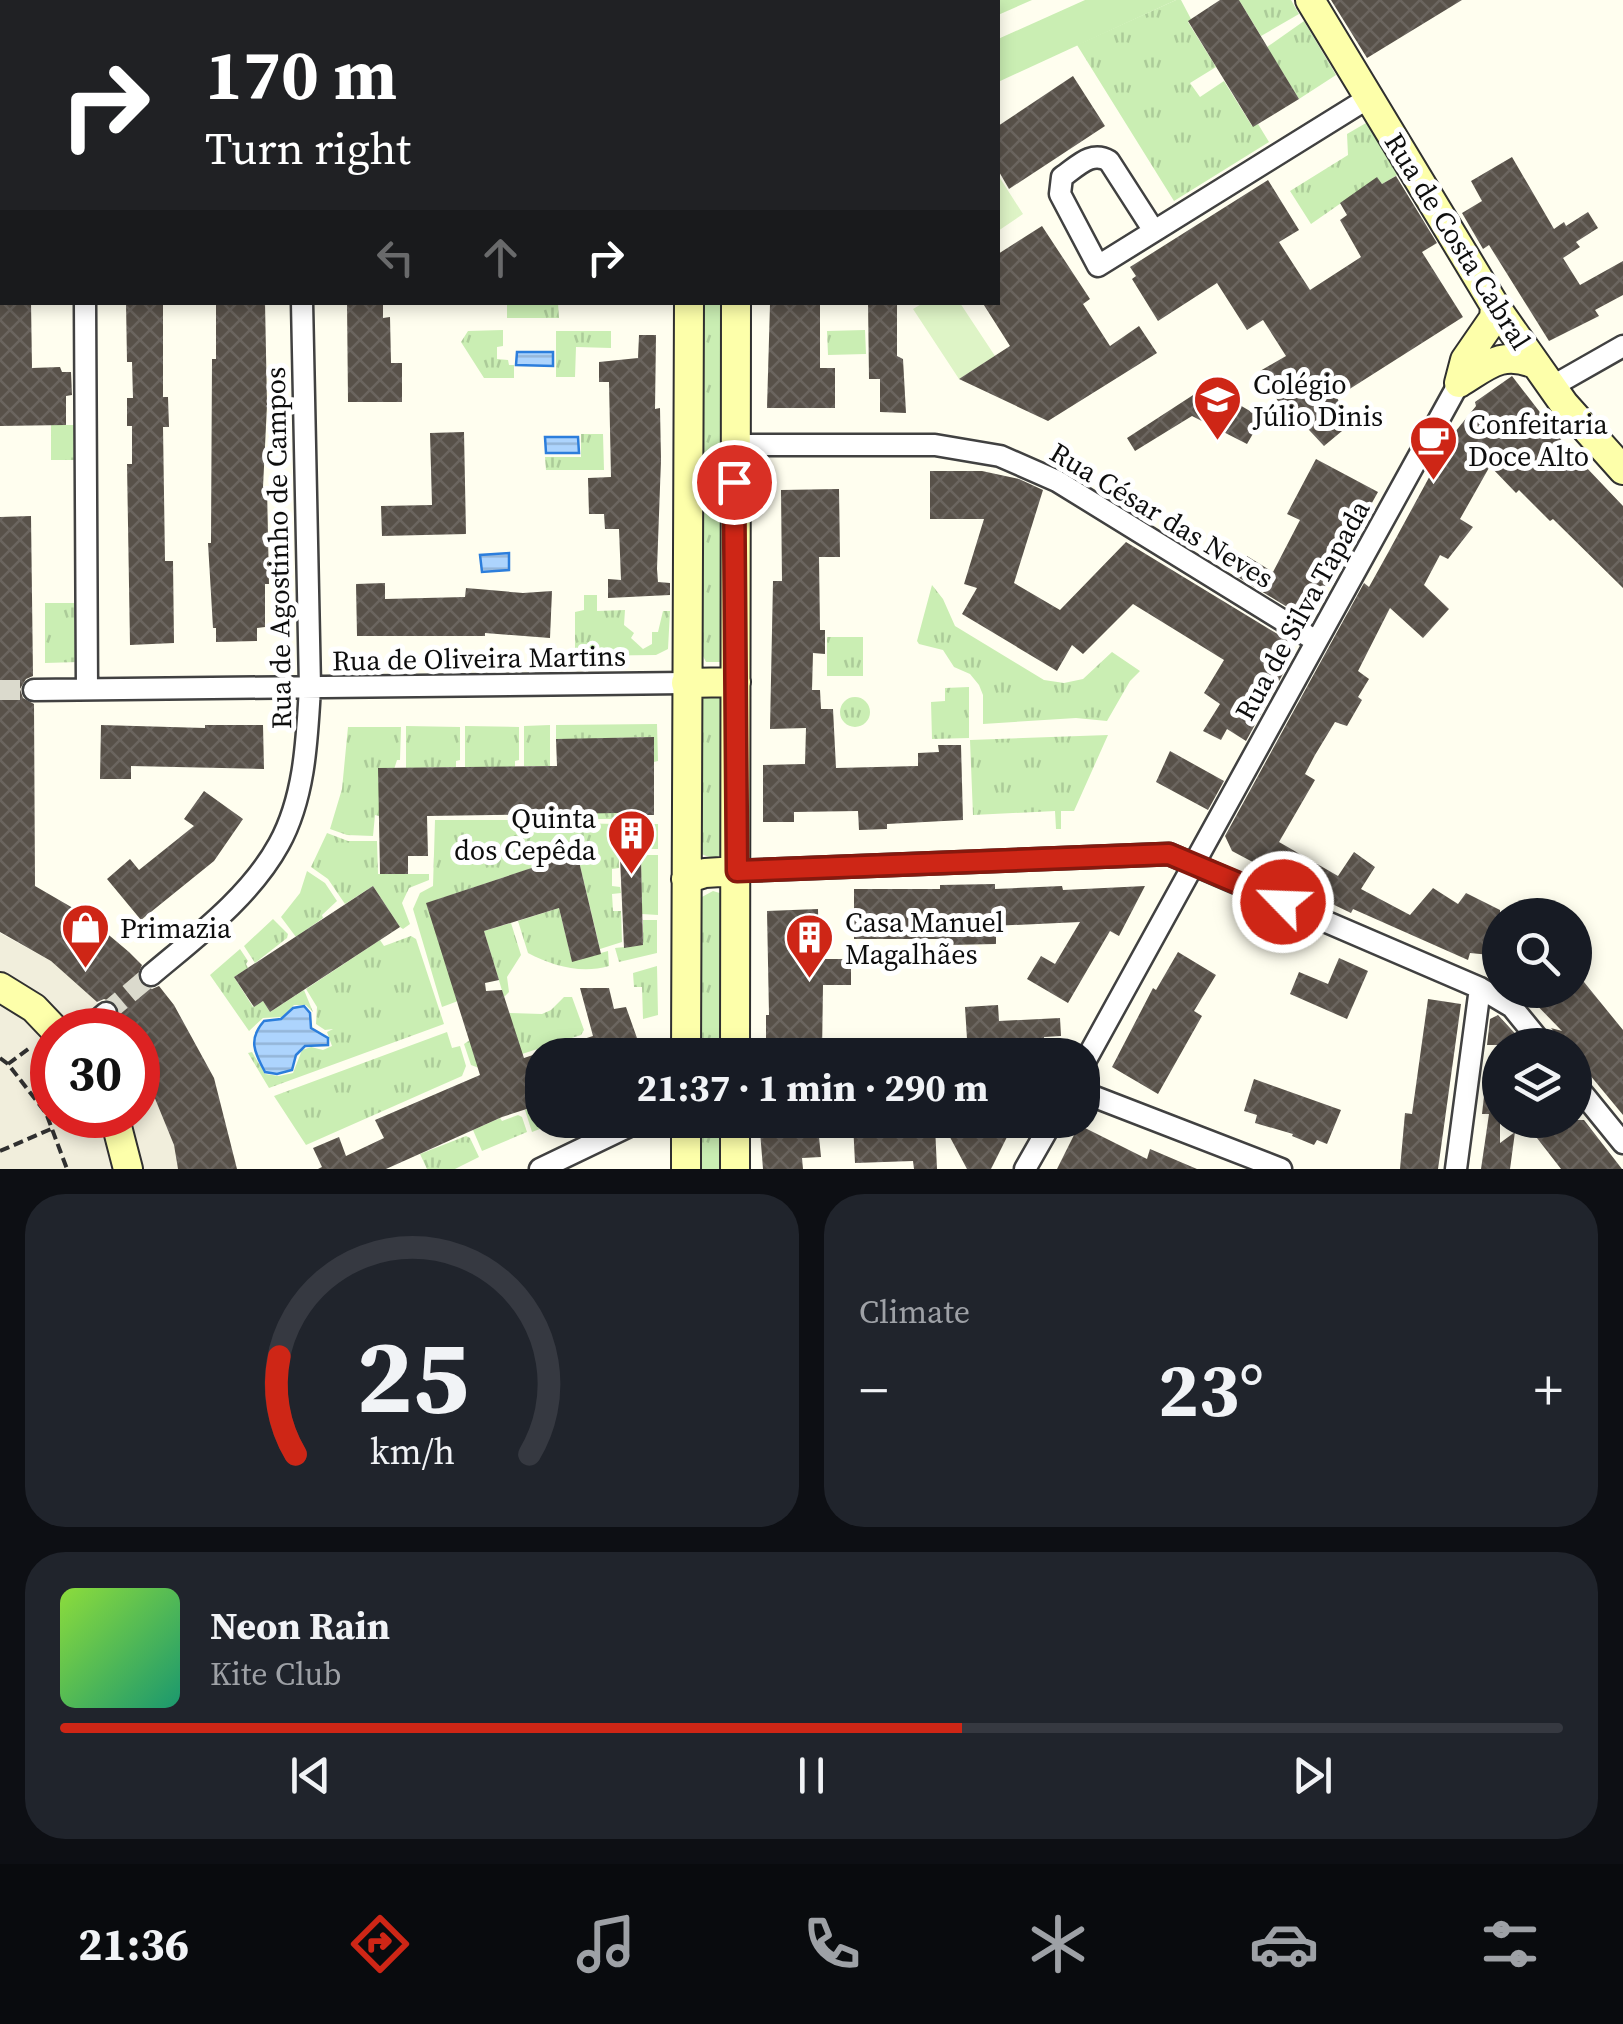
<!DOCTYPE html>
<meta charset="utf-8">
<style>
body{margin:0;font-family:"Source Serif 4",serif;background:#20242c;color:#f1f3f6;height:100vh;display:flex;flex-direction:column;font-size:38px;white-space:nowrap}
*{box-sizing:border-box;margin:0}
p{font-size:32px;color:#9ea1a6}
.icon{flex:none;width:55px;height:55px;fill:none;stroke:currentColor;stroke-width:2;stroke-linecap:round;stroke-linejoin:round}
.map{position:relative;height:1169px;overflow:hidden}
.sheet{display:flex;flex-direction:column;gap:25px;padding:25px;background:#0d0f14;flex:1}
.sheet>*{flex:none}
.guide{position:absolute;left:0px;top:0px;width:1000px;height:305px;box-shadow:0 5px 15px #0003;background:#202124;color:#fff;overflow:hidden}
.fabs{position:absolute;left:1482px;top:898px;display:grid;gap:20px}
.fabs a{display:grid;place-items:center;width:110px;height:110px;border-radius:50%;background:#171b24;box-shadow:0 5px 15px #0003;font-size:50px}
.speed{position:absolute;left:30px;top:1008px;display:flex;gap:20px;font-size:50px;font-weight:700;text-align:center}
.speed>*{display:grid;place-content:center;width:130px;height:130px;border-radius:50%;background:#171b24;box-shadow:0 5px 15px #0003;line-height:1}
.speed .limit{border:15px solid #d22;background:#fff;color:#111}
.pin{position:absolute;display:grid;place-items:center;width:85px;height:85px;color:#fff;margin:-42px;border:5px solid #fff;border-radius:50%;box-shadow:0 2px 10px #0007}
.me{position:absolute;width:110px;margin:-55px;rotate:294deg;stroke-linejoin:round;filter:drop-shadow(0 0 8px #0008)}
.turn{display:flex;align-items:center;gap:35px;height:210px;padding:0 40px;font-size:45px}
.turn .icon{width:130px;height:130px;stroke-width:2.5}
.turn b{display:block;font-size:70px;line-height:85px}
.lanes{display:flex;align-items:center;height:95px;padding:0 40px;background:#0003;justify-content:center;gap:50px;direction:ltr}
.lanes .off{opacity:.35}
.big{font-size:75px;font-weight:700;line-height:1.1}
.sheet .card{flex:1;display:flex;flex-direction:column;justify-content:center;gap:15px;min-width:0;padding:0 35px;border-radius:40px;background:#20242c}
.sheet .dial{align-items:center;gap:0}
.dial svg{height:260px;overflow:visible;fill:none;stroke:#363941;stroke-width:7;stroke-linecap:round;text-anchor:middle}
.dial text{fill:#f1f3f6;stroke:none}
.song{display:flex;align-items:center;gap:30px}
.cover{width:120px;height:120px;border-radius:15px;background:linear-gradient(135deg,hsl(90 70% 55%),hsl(160 70% 35%))}
.played{height:10px;border-radius:5px;background:linear-gradient(90deg,#ce2616 60%,#363941 60%)}
.keys{display:flex;justify-content:space-around;direction:ltr}
.heat{display:flex;justify-content:space-between;align-items:center;font-size:55px;direction:ltr}
.sheet .tiles{flex:1;display:grid;gap:25px;grid-template-columns:1fr 1fr}
.card:last-child{grid-column:span 2}
.trip{position:absolute;left:525px;top:1038px;width:575px;height:100px;border-radius:40px;background:#171b24;box-shadow:0 5px 15px #0003;font-weight:700;line-height:100px;text-align:center}
.menu{display:flex;height:160px;justify-content:space-around;align-items:center;background:#090b0e;color:#9ea1a6}
.menu .icon{width:70px;height:70px}
.menu .current{color:#ce2616}
.menu b{font-size:45px;color:#f1f3f6}
.map>svg:first-child{display:block}
.grass{fill:url(#grass-tufts)}
.garden{fill:#caeeb3}
.pitch{fill:#def4c6}
.plaza{fill:#f1eedc}
.water{fill:url(#water-rules);stroke:#2c7edc;stroke-width:2.5}
.building{fill:url(#building-cross-hatch)}
.lines{fill:none;stroke-linecap:round;stroke-linejoin:round}
.street-tunnel{stroke:#dbdacd;stroke-width:20;stroke-dasharray:20 10;stroke-linecap:butt}
.street-casing{stroke:#414141;stroke-width:25}
.secondary-casing{stroke:#303030;stroke-width:32}
.path{stroke:#303030;stroke-width:4;stroke-dasharray:10 5;stroke-linecap:butt}
.street{stroke:#fff;stroke-width:20}
.secondary{stroke:#fdffaa;stroke-width:28}
.route-casing{stroke:#86190e;stroke-width:25}
.route{stroke:#ce2616;stroke-width:18}
.labels{text-anchor:middle;stroke-width:10;stroke-linejoin:round;paint-order:stroke}
.street-label{font-size:28px;fill:#0e0e0e;stroke:#fff}
.poi-label{font-size:28px;fill:#0e0e0e;stroke:#fff;text-anchor:start}
</style>
<div class="map">
<svg width="1623" height="1169" viewBox="0 0 1623 1169">
<defs>
<pattern id="grass-tufts" width="24" height="20" patternUnits="userSpaceOnUse" patternTransform="scale(2.5)"><rect width="24" height="20" fill="#caeeb3"/><path d="M3 7l-1-3M5 7V3M7 7l1-3M15 17l-1-3M17 17v-4M19 17l1-3" fill="none" stroke="#accb99"/></pattern>
<pattern id="water-rules" width="6" height="5" patternUnits="userSpaceOnUse" patternTransform="scale(2.5)"><rect width="6" height="5" fill="#add4fd"/><path d="M0 2.5h6" fill="none" stroke="#94b5d8"/></pattern>
<pattern id="building-cross-hatch" width="8" height="8" patternUnits="userSpaceOnUse" patternTransform="scale(2.5)"><rect width="8" height="8" fill="#585149"/><path d="M0 0l8 8M0 8l8-8" fill="none" stroke="#6b655f"/></pattern>
</defs>
<rect width="100%" height="100%" fill="#fffeef"/>
<path class="grass" d="M888,0H1032L998,15V2Z
M1176,0H1181L1191,19L1188,22L1216,67L1190,83L1200,97L1224,81L1252,126L1258,124L1269,142L1174,201L1077,45Z
M1239,0H1291L1299,14L1261,36Z
M1304,21L1336,75L1299,99L1267,47Z
M1366,123L1399,174L1382,184L1377,178L1311,224L1290,191L1348,155L1347,134Z
M507,303H558L559,318H507Z
M702,303H727L725,658L721,662H706L701,652Z
M503,330V346L497,347V359L508,360L509,365H514V378H484L461,342L468,331Z
M865,330L866,354L828,355L827,331Z
M556,331H611V348L576,347L575,377H556Z
M51,425H77V460H51Z
M581,434H603L604,470H546L545,457H581Z
M932,585L943,599L955,626L1044,680L1064,683L1083,679L1112,652L1140,671L1130,681L1107,721L1076,718L983,724V695L979,685L970,674L954,667L943,650L919,644L917,641Z
M584,595H597V611L625,610L624,625L634,633L631,638L643,649L652,644V632H658L663,611H670L668,649L656,655L575,656V612L584,610Z
M45,603H80L79,662L45,663Z
M827,637H863V676H827Z
M969,687V738L932,739L931,702L945,701V688Z
M699,696H724V853C716,859 708,858 700,853Z
M840 712a15 15 0 1 1 30 0a15 15 0 1 1-30 0Z
M657,724L658,761L654,762V737L610,738L611,813H620V819H590L589,740L556,739V725Z
M550,725V766H524V726Z
M406,726L460,727V760L456,761V767L406,768Z
M465,726L519,727V760L515,761V767H465Z
M348,727H401L400,760H397L379,816L375,815L373,836L347,835L330,829L342,789Z
M1108,735L1074,811H1061V829H1056L1055,811L973,815L970,740Z
M435,820H559L566,823L618,824L619,868L612,869V886L620,887L621,893L612,894L613,911H621L622,942L600,949L577,853L427,903L458,1001L442,1007L413,909L420,893L433,886Z
M641,824H658V849H641Z
M327,833L348,841H377L378,874H429V880L409,888L402,903L410,924L403,929L400,927L373,886L345,904L328,879L311,867Z
M641,855H658V915L642,914Z
M307,871L325,883L337,901L322,915L323,918L296,937L281,917L300,893Z
M713,891L723,894L726,1055H699L700,898Z
M559,908L572,961L608,951L609,966C581,974 553,966 528,953L518,921Z
M273,919L288,934L287,938L255,963L244,946Z
M643,920H657V953L619,962L615,948L643,945Z
M511,923L521,955L507,977L509,992L504,997L484,931Z
M411,936L416,939L444,1024L269,1088L248,1053L252,1052L265,1074L279,1076L293,1073L302,1050L311,1047L323,1050L332,1046L327,1032L333,1029L325,1030L316,1024L317,1007L306,989L380,940L384,946Z
M240,949L248,961L246,964L248,968L234,977L253,1007L263,1001L270,1012L304,990L313,1012L306,1005H294L282,1017L263,1018L249,1031L210,975Z
M657,966L658,1015L643,1019L642,987H634L633,973Z
M564,997H572L584,1030L581,1035L479,1068L471,1065L464,1044L510,1013L542,1014L551,1010Z
M447,1032L452,1048L460,1046L466,1066L462,1076L306,1145L274,1096Z
M542,1104V1120H563L532,1132L525,1110Z
M518,1115L522,1117L527,1132L482,1151L473,1130L500,1118L502,1121Z
M716,1128L724,1136V1169H696L700,1132Z
M466,1136L470,1138L479,1157L455,1169H427L420,1154Z"/>
<path class="garden" d="M1085,0H1176L998,82V39Z"/>
<path class="pitch" d="M998,175L1023,214L998,231Z
M923,303H960L995,356L959,379L913,309Z"/>
<path class="plaza" d="M0,933L51,961L88,992L120,1030H52V1115H138V1057L174,1145L178,1169H0Z"/>
<path class="water" d="M517,352H553V366L516,365Z
M545,437H578L579,453H546Z
M509,553V570L482,572L480,555Z
M304,1006L310,1013L311,1028L328,1038V1045L305,1046L296,1055L292,1070L277,1074L265,1072C254,1052 248,1039 264,1021L281,1019L293,1008Z"/>
<path class="building" d="M1220,0H1239L1299,99L1253,127L1188,21Z
M1331,0H1462L1367,58Z
M1073,76L1105,126L1009,189L998,170V126Z
M1512,157L1554,229L1564,222L1566,226L1588,212L1598,228L1576,242L1580,247L1563,258L1580,285L1623,261V295L1595,310L1599,316L1549,341L1489,245L1483,249L1462,213L1482,201L1471,181Z
M1396,176L1437,243L1422,252L1463,317L1337,397L1348,426L1324,446L1282,401L1279,403L1260,371L1286,356L1263,320L1247,330L1217,283L1158,321L1132,279L1136,276L1130,267L1268,180L1299,230L1279,242L1310,290L1361,257L1340,220L1347,215L1340,203L1377,177L1382,184Z
M1042,226L1090,299L1083,304L1110,346L1139,326L1157,353L1048,421L959,379L1010,346L982,302H998V254Z
M0,302H31L32,368L60,367L62,372H71L72,395L66,396V425L0,426Z
M126,302H163V397H168L169,427H163L165,561H173L174,643L130,645L127,464H132V426H127V398H133L132,362H127Z
M216,302H265L267,405L263,487H267L269,584H265V627L257,628V641L216,642V628H213L208,543H211L212,359H216Z
M347,302H383V318L390,317L391,363H402V402H348Z
M820,302V368H835V408H767L770,304Z
M868,302H897V356L903,359L906,413L880,412V379H869Z
M639,335H656L655,409L660,408L661,460L657,569L658,582L670,583V595L608,598V579L621,580L619,529H605L604,514H589L588,478L611,477L609,382H599V362L638,358Z
M1512,376L1566,446L1623,506V588L1553,519L1550,521L1519,490L1516,493L1490,466L1460,519L1473,527L1448,559L1440,555L1424,585L1449,609L1423,638L1390,608L1358,671L1369,679L1358,697L1362,700L1347,726L1335,722L1315,755L1305,774L1315,780L1279,842L1338,876L1354,852L1375,867L1361,889L1410,915L1433,888L1458,904L1466,893L1500,910V956L1470,953L1468,960L1353,909L1351,913L1324,900L1232,851L1225,836L1364,583L1369,587L1389,551L1451,437L1476,406L1475,402Z
M1207,386L1262,418L1247,444L1192,416L1135,451L1127,438Z
M464,432L466,534L382,536L381,506L432,505L430,433Z
M1316,459L1378,492L1307,619L1236,576L1247,556L1273,572L1300,520L1287,514Z
M930,471H982L1019,479L1043,490L1014,583L1060,610L1126,542L1294,644L1280,669L1284,672L1246,741L1227,729L1221,740L1203,731L1220,704L1204,693L1224,660L1133,604L1083,654L1072,645L1057,671L962,614L977,588L964,584L984,519H930Z
M839,489L840,557H819L820,630H825V654L813,653L812,690H820L821,709H833L836,768L918,766V753L939,752L938,745H961L963,820L887,824V829L859,830L858,811L794,812V822H763V765L805,764L806,728L770,729L773,581H782L781,490Z
M31,516L33,676L26,679L20,689L23,698L34,704L35,886L85,915L129,952L142,965L137,976L141,984L152,989L159,986L174,1005L214,1078L237,1169H178L174,1145L138,1057V1030H120L115,1023L120,1012L116,1003L104,999L97,1002L51,961L0,932V517Z
M385,583V599L465,597L466,588L523,593L552,591L550,638L485,633V636H357L356,584Z
M101,725L205,728V725H263L264,769L131,766V779H100Z
M654,737V815H640L643,945L624,948L618,813L427,816L428,856H408V874H380L378,768L557,766L556,739Z
M1170,751L1224,781L1208,810L1156,782Z
M204,791L243,819L214,861L141,920L107,879L130,859L139,870L194,826L184,819Z
M577,853L601,954L572,962L559,908L484,931L499,980L485,983L486,991L502,990L524,1058L542,1052V1104L502,1117L386,1169H318L322,1167L313,1148L339,1137L346,1156L384,1138L375,1120L480,1075L426,903Z
M995,884V889L1062,886L1063,890L1145,886L1119,936L1110,931L1068,1003L1027,979L1041,956L1055,964L1080,922L991,926L996,928V944L949,945V939H854V889H940V885Z
M373,886L400,927L270,1012L263,1001L254,1007L234,977Z
M818,909L819,959H851V985H823L822,1055H766V1015H769L767,911Z
M1178,952L1216,975L1194,1011L1202,1016L1158,1094L1112,1067L1153,988L1156,990Z
M1339,958L1368,971L1347,1019L1290,994L1299,972L1328,984Z
M1575,971L1623,1030V1115L1575,1057V1045H1565L1551,1028L1562,1031L1522,990H1575Z
M580,988H609L614,1009L626,1007L643,1055H546V1051L593,1036Z
M1428,999L1461,1004L1438,1169H1400L1405,1113L1412,1114Z
M998,1005L999,1021L1060,1018L1061,1036L1044,1037L1045,1055H968L965,1007Z
M1498,1015L1521,1040L1514,1045H1487L1490,1019Z
M1488,1060L1500,1061V1143L1515,1132L1510,1169H1481L1489,1114H1482Z
M1254,1079L1341,1110L1327,1144L1317,1140L1314,1145L1292,1136L1293,1134L1255,1123L1257,1115L1244,1111Z
M972,1120H1004L1012,1127L991,1169H967L944,1126L961,1125Z
M1523,1120H1584L1622,1169H1561Z
M923,1121V1127L935,1126L937,1169H914L913,1161L855,1163L853,1123Z
M1079,1125L1147,1159L1150,1149L1197,1169H1057Z
M818,1127L821,1157L802,1158L803,1169H763L760,1131Z"/>
<g class="lines">
<path class="street-tunnel" d="M0,690H34
M106,1013L151,975"/>
<defs>
<path id="street" d="M83,0V2
M298,2V0
M1154,231L1109,161C1091,150 1077,167 1062,177L1060,194L1098,266L1370,97
M85,302L87,689
M1551,387L1623,346
M734,445H935L1000,456L1057,481L1316,641
M34,690L686,683
M737,871L1169,854L1480,988L1512,1007L1543,1045
M151,975C196,937 250,897 279,844C305,797 307,739 310,687L302,302
M86,1030L106,1013
M1082,1067L1459,383
M1575,1084L1623,1143
M1082,1092L1281,1169
M540,1169L642,1120
M1025,1169L1053,1120
M1456,1169L1480,988"/>
<path id="secondary" d="M1310,0L1495,306L1564,404L1623,470
M691,2V0
M738,2V0
M1459,383L1465,360L1494,318L1495,306
M1459,383C1487,366 1501,350 1535,364
M686,683L736,682
M686,879L705,873L737,871
M0,987L34,1008L55,1030
M686,1055L689,302
M735,1055L736,302
M114,1115L128,1169
M686,1169V1120
M735,1169V1120"/>
</defs>
<use href="#street" class="street-casing"/>
<use href="#secondary" class="secondary-casing"/>
<path class="path" d="M0,1058L8,1064L46,1113L67,1169
M8,1064L31,1047
M0,1151L51,1129"/>
<use href="#street" class="street"/>
<use href="#secondary" class="secondary"/>
</g>
<g class="lines">
<defs>
<path id="route" d="M734,482L737,871L1169,854L1283,902"/>
</defs>
<use href="#route" class="route-casing"/>
<use href="#route" class="route"/>
</g>
<defs>
<symbol id="university-pin" viewBox="-11 -11 22 30"><path d="M0 17L-7.5 6A9.5 9.5 0 1 1 7.5 6Z" fill="#ce2616" stroke="#fff"/><path d="M0-5L7-2L0 1L-7-2ZM-4 1L0 2.5L4 1V4Q0 6-4 4Z" fill="#fff"/></symbol>
<symbol id="cafe-pin" viewBox="-11 -11 22 30"><path d="M0 17L-7.5 6A9.5 9.5 0 1 1 7.5 6Z" fill="#ce2616" stroke="#fff"/><path d="M-5.5-4.5H6V0H3Q3 3.5 0 3.5H-2.5Q-5.5 3.5-5.5 0ZM3-3.2v2h1.7v-2ZM-6 4.5H4V6H-6Z" fill="#fff"/></symbol>
<symbol id="building-pin" viewBox="-11 -11 22 30"><path d="M0 17L-7.5 6A9.5 9.5 0 1 1 7.5 6Z" fill="#ce2616" stroke="#fff"/><path d="M-4-6H4V6H1V3H-1V6H-4ZM-2.5-4.3h1.7v1.8h-1.7ZM.8-4.3h1.7v1.8H.8ZM-2.5-1h1.7V.8h-1.7ZM.8-1h1.7V.8H.8Z" fill="#fff"/></symbol>
<symbol id="shop-pin" viewBox="-11 -11 22 30"><path d="M0 17L-7.5 6A9.5 9.5 0 1 1 7.5 6Z" fill="#ce2616" stroke="#fff"/><path d="M-5-2.5h2.3a2.7 3.5 0 0 1 5.4 0H5L5.5 6h-11ZM-1.5-2.5h3a1.5 2.3 0 0 0-3 0Z" fill="#fff"/></symbol>
</defs>
<g fill-rule="evenodd">
<use href="#university-pin" x="1190" y="372" width="55" height="75"/>
<use href="#cafe-pin" x="1406" y="412" width="55" height="75"/>
<use href="#building-pin" x="604" y="806" width="55" height="75"/>
<use href="#shop-pin" x="58" y="900" width="55" height="75"/>
<use href="#building-pin" x="782" y="910" width="55" height="75"/>
</g>
<g class="labels">
<g class="street-label">
<text transform="translate(1458 241) rotate(58)" y="10">Rua de Costa Cabral</text>
<text transform="translate(1162 515) rotate(31)" y="10">Rua César das Neves</text>
<text transform="translate(278 548) rotate(-91)" y="10">Rua de Agostinho de Campos</text>
<text transform="translate(1302 610) rotate(-61)" y="10">Rua de Silva Tapada</text>
<text transform="translate(479 658) rotate(-1)" y="10">Rua de Oliveira Martins</text>
</g>
<g class="poi-label">
<text x="1253" y="394">Colégio<tspan x="1253" dy="32">Júlio Dinis</tspan></text>
<text x="1468" y="434">Confeitaria<tspan x="1468" dy="32">Doce Alto</tspan></text>
<text x="596" y="828" text-anchor="end">Quinta<tspan x="596" dy="32">dos Cepêda</tspan></text>
<text x="845" y="932">Casa Manuel<tspan x="845" dy="32">Magalhães</tspan></text>
<text x="120" y="938">Primazia</text>
</g>
</g>
</svg>
<div class="fabs">
<a><svg class="icon" aria-label="search" viewBox="0 0 24 24"><circle cx="10" cy="10" r="6"/><path d="M15 15l6 6"/></svg></a>
<a><svg class="icon" aria-label="layers" viewBox="0 0 24 24"><path d="M12 4l9 5-9 5-9-5zM3 14l9 5 9-5"/></svg></a>
</div>
<div class="speed"><div class="limit">30</div></div>
<div class="pin" style="left:734px;top:482px;background:#d93025"><svg class="icon" aria-label="arrive" viewBox="0 0 24 24"><path d="M6 21V4h12l-3 4 3 4H6"/></svg></div>
<svg class="me" style="left:1283px;top:902px" viewBox="-20 -20 40 40"><circle r="17" fill="#ce2616" stroke="#fff" stroke-width="3"/><path d="M0-11L8 9 0 5-8 9z" fill="#fff"/></svg>
<div class="trip">21:37 · 1 min · 290 m</div>
<div class="guide">
<div class="turn"><svg class="icon" aria-label="right" viewBox="0 0 24 24"><path d="M7 20v-9h11M14 6l5 5-5 5"/></svg><div><b>170 m</b>Turn right</div></div>
<div class="lanes"><svg class="icon off" aria-label="left" viewBox="0 0 24 24"><path d="M17 20v-9H6M10 6l-5 5 5 5"/></svg><svg class="icon off" aria-label="ahead" viewBox="0 0 24 24"><path d="M12 20V5M6 11l6-6 6 6"/></svg><svg class="icon" aria-label="right" viewBox="0 0 24 24"><path d="M7 20v-9h11M14 6l5 5-5 5"/></svg></div>
</div>
</div>
<section class="sheet">
<div class="tiles">
<div class="card dial"><svg viewBox="0 0 100 80">
<path d="M14 69A42 42 0 1 1 86 69"/>
<path d="M14 69A42 42 0 0 1 9 39" stroke="#ce2616"/>
<text x="50" y="56" font-size="32" font-weight="700">25</text>
<text x="50" y="72" font-size="11">km/h</text>
</svg></div>
<div class="card"><p>Climate</p>
<div class="heat"><a>−</a><b class="big">23°</b><a>+</a></div>
</div>
<div class="card">
<div class="song"><i class="cover"></i><div><b>Neon Rain</b><p>Kite Club</p></div></div>
<div class="played"></div>
<div class="keys"><svg class="icon" aria-label="previous" viewBox="0 0 24 24"><path d="M18 5L8 12l10 7zM5 5v14"/></svg><svg class="icon" aria-label="pause" viewBox="0 0 24 24"><path d="M8 5v14M16 5v14"/></svg><svg class="icon" aria-label="next" viewBox="0 0 24 24"><path d="M6 5l10 7-10 7zM19 5v14"/></svg></div>
</div>
</div>
</section>
<nav class="menu">
<b>21:36</b>
<svg class="icon current" aria-label="directions" viewBox="0 0 24 24"><path d="M12 3l9 9-9 9-9-9zM9 14v-3h6M13 9l2 2-2 2"/></svg>
<svg class="icon" aria-label="music" viewBox="0 0 24 24"><path d="M9 18V5l10-2v13"/><circle cx="6" cy="18" r="3"/><circle cx="16" cy="16" r="3"/></svg>
<svg class="icon" aria-label="phone" viewBox="0 0 24 24"><path d="M5 4h4l2 5-3 2q2 4 5 5l2-3 5 2v4C11 20 4 13 5 4z"/></svg>
<svg class="icon" aria-label="climate" viewBox="0 0 24 24"><path d="M12 3v18M4 7l16 10M4 17L20 7"/></svg>
<svg class="icon" aria-label="car" viewBox="0 0 24 24"><path d="M5 17H2v-5l4-1 3-4h7l3 4 3 1v5h-3M9 17h6M6 11h13"/><circle cx="7" cy="17" r="2"/><circle cx="17" cy="17" r="2"/></svg>
<svg class="icon" aria-label="filters" viewBox="0 0 24 24"><path d="M4 7h16M4 17h16"/><circle cx="9" cy="7" r="2"/><circle cx="15" cy="17" r="2"/></svg>
</nav>
